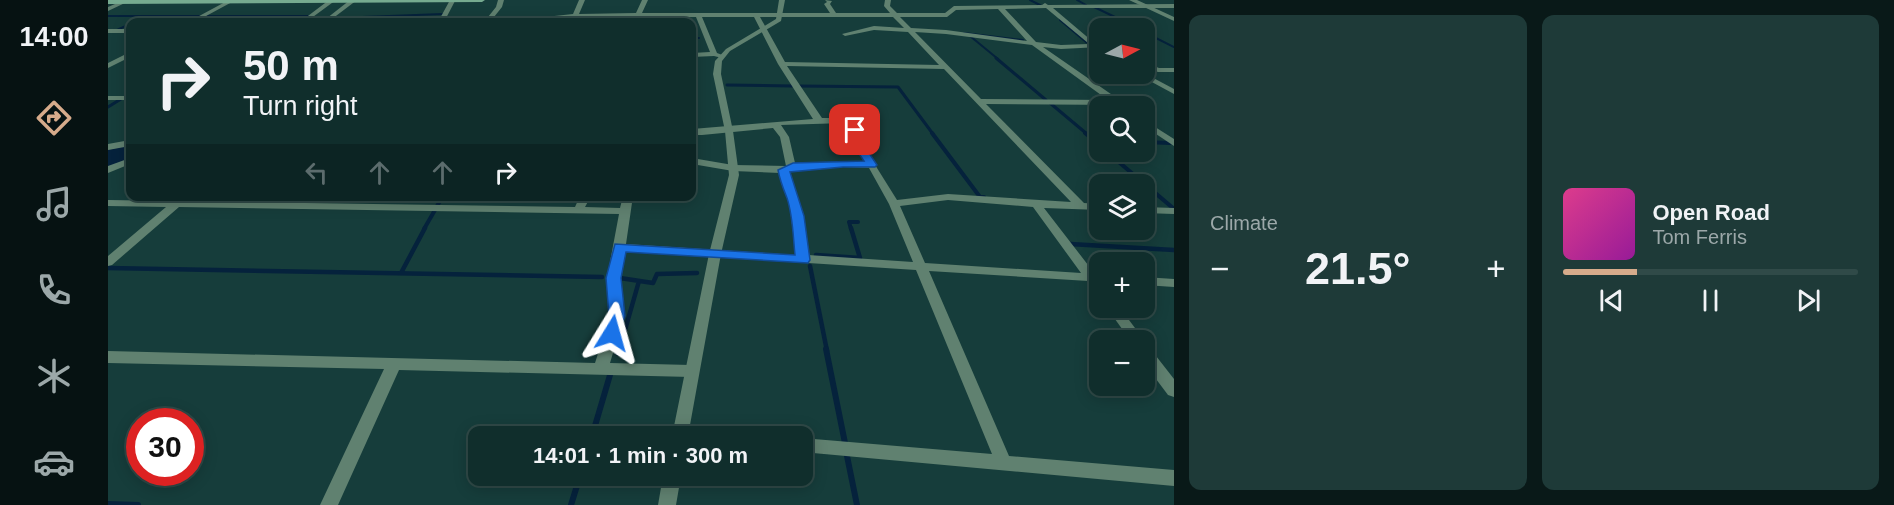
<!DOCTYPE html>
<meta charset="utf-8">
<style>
body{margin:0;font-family:Helvetica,sans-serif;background:#1e3a38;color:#f1f3f6;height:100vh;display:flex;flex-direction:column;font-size:22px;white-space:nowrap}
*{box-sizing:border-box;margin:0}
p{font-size:20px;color:#9ca8a9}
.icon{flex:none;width:33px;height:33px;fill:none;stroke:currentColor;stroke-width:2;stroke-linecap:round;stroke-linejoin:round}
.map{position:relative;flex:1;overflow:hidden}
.sheet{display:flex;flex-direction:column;gap:15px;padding:15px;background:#091918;width:720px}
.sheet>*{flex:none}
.banner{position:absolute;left:18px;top:18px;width:570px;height:183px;border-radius:12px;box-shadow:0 3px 15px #0003,0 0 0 2px #304a48;background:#102e2c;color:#f1f3f6;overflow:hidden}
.needle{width:39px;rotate:83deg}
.fabs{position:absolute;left:981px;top:18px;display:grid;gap:12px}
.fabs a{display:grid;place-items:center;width:66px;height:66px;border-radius:12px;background:#102e2c;box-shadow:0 3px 15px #0003,0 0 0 2px #304a48;font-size:30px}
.speed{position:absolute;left:18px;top:408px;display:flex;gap:12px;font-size:30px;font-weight:700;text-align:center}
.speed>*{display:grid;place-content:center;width:78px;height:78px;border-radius:50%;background:#102e2c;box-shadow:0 3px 15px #0003,0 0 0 2px #304a48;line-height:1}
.speed .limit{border:9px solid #d22;background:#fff;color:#111}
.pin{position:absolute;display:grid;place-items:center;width:51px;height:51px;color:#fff;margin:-26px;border-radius:12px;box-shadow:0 3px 9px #0006}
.me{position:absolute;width:66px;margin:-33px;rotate:8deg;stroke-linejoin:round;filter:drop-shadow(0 0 4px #0008)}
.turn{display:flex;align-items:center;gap:21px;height:126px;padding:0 18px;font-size:27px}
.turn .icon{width:78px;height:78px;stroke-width:2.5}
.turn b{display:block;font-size:42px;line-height:51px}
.lanes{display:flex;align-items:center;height:57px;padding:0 18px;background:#0003;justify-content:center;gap:30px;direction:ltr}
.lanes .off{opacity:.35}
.big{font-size:45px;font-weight:700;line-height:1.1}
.sheet .tile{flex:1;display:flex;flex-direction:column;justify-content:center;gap:9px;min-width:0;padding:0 21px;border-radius:12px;background:#1e3a38}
.song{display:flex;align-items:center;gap:18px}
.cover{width:72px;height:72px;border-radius:9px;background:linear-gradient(135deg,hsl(330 70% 55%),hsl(300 70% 35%))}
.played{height:6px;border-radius:3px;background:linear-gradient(90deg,#d6ab8b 25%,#304a48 25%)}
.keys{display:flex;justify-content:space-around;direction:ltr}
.heat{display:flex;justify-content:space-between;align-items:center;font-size:33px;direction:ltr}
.sheet .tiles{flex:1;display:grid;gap:15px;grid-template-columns:repeat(2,1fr)}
.trip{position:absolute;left:360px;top:426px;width:345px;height:60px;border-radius:12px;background:#102e2c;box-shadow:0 3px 15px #0003,0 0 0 2px #304a48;font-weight:700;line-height:60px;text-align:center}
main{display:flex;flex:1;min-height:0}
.dock{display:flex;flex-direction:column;width:108px;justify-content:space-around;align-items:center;background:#061212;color:#9ca8a9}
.dock .icon{width:42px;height:42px}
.dock .current{color:#d6ab8b}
.dock b{font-size:27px;color:#f1f3f6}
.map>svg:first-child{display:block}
.water{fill:#05223c}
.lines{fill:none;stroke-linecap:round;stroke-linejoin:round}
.stream-far4{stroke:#05223c;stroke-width:2}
.stream-far3{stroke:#05223c;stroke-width:3}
.stream-far2{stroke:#05223c;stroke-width:4}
.stream-far1{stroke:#05223c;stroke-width:4.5}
.stream{stroke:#05223c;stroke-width:6}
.minor{fill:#608170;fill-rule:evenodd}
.tertiary{fill:#608170;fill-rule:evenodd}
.secondary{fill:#76ab90;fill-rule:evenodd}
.route{fill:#1a73e8;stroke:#114b97;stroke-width:1.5}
</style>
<main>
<nav class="dock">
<b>14:00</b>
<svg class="icon current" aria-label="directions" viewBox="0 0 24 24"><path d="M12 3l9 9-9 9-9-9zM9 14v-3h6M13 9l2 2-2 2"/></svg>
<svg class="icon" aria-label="music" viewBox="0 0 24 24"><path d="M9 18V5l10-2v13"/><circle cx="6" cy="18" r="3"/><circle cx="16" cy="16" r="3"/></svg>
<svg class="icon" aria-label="phone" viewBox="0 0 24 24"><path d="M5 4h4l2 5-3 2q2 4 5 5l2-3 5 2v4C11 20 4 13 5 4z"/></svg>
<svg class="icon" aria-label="climate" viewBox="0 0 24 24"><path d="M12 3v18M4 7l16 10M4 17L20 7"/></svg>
<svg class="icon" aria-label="car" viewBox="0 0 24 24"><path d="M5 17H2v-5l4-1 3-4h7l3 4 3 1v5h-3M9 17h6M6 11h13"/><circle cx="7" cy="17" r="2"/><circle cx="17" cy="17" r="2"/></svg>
</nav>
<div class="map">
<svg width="1066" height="505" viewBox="0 0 1066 505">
<rect width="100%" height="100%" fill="#163d3b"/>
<path class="water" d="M22,145V159L0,167V150Z"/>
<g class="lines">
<path class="stream-far4" d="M922,0L932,5
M969,0L978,5
M986,7L1030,28
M0,16H92
M97,16H200
M519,16L521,22
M227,18L335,14
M952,20L978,42L992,49
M26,22L37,17
M140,22L148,17
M9,30L22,24
M1036,32L1066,47
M856,33L915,40
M862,36L890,59
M584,38H591"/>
<path class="stream-far3" d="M888,58L938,100
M619,85L684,86
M690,86L790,87L825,134
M942,103L979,134
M0,107L13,99"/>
<path class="stream-far2" d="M824,133L872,197H876
M977,133L992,145
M1036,142L1062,143
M999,152L1066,209
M329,206L335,196
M316,229L327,210
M743,229L741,222H750"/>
<path class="stream-far1" d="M962,244L1066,250
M708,255L752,258L743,228
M702,266L719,351
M0,268L494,277
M293,273L317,228
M512,278L545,283L549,274L589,273
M985,288L992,297
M511,351L531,281"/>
<path class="stream" d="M718,349L737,443
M510,353L511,349
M484,436L502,375
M739,456L749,505
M0,504L30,505
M463,505L472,476"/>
<path class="minor" d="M221,0H228L198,22H192Z
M242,0H249L220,22H214Z
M342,0L347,1L336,22H330Z
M390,0H396L394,7L382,22H376L388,7Z
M471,0H477L471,14L528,13L534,0H540L534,13H722L716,4L719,2L717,0L724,1L722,4L728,13H782L776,6L777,0H783L782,6L789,13H837L846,6L934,5L937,3L940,5L1066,4V8H945L984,41L991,43L992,47L953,49L935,47L1013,101V105L878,104L976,203L992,204V210L936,208L987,274H992V293L987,292L980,281L821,271L901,456L1066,470V486L694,452V438L884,454L808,270L517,251L511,278L516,316L502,363L583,365L588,367L591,371L588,375L583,377L291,370L230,505H212L276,369L0,363V351L487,363L502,316L499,278L511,214L71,207L4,265L0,266V256L58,207L0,206V200L467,207L472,196H483L477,207L512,208L515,196H525L518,244L688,255L681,202L672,173L625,171L584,164V158L625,165L678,166L672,137L665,128L594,135H584V129L705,119L670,64L646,17H594L609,53L617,56L614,58L606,56L584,57V53L602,52L588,17L467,18L410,22H391L465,14ZM938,8L980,43V44L953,45L928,42L897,9ZM890,9L919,41L838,30L803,28L792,17H839L848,10ZM652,17H785L796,28L766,26L734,34L737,36L766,30L800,32L831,65L677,62ZM807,32L838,34L924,45L1000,100L873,99ZM679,66L836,69L963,202L840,194L789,200L754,144L760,141L742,118H714ZM737,123L749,140L744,143L757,162L687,163L681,137L673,125ZM735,167L761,168L781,204L805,262L700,255L691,202L681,172ZM840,200L925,207L973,273L817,263L792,206Z
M14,1L19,2L0,11V7Z
M119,1L124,2L87,22H80Z
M0,29H22V33H0Z
M22,52V57L0,68V63Z
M1036,62L1051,68H1066V72H1050L1036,67Z
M1036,73L1066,89V94L1029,74Z
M0,96H22V100H0Z
M1036,120L1066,139V146L1036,126Z
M22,140V146L0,150V144Z
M22,158V164L0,173V166Z
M1036,207L1066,208V214L1036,213Z
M1036,277L1066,279V287L1036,285Z
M999,308H1012L1036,340H1022Z
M1036,346L1041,347L1066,379V397L1060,395L1036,363Z
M572,427L610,431L612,436H565L564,434L566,429Z"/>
<path class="tertiary" d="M671,0H677L673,21L622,51L614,61L613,74L625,131L631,175L613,254L580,436H564L601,254L621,175L617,131L605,74L607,61L618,49L668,19Z
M1021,0H1029L1066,17V21Z
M555,476H573L568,505H550Z"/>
<path class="secondary" d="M0,0H377L374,2L0,4Z"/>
</g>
<path class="route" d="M747,127L751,128L760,141L755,144L769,165L767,167H735L682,172L696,216L702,260L700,263L518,252L513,278L517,316L510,337H498L496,333L501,316L498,278L507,244L687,255C685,236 685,216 679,198C675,188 672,181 670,170L685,163L756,161L744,143L749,139L742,130Z"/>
</svg>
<div class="fabs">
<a><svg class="needle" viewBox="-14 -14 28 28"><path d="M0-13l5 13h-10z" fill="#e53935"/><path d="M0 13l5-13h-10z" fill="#9ca8a9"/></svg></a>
<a><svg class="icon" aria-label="search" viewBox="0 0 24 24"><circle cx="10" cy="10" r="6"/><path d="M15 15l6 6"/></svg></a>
<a><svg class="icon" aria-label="layers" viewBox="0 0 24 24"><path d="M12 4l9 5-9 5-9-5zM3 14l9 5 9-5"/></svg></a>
<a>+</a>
<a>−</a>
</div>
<div class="speed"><div class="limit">30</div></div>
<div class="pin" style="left:747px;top:130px;background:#d93025"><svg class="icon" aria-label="arrive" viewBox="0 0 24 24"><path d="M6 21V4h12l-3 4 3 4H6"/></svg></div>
<svg class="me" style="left:504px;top:333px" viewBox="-20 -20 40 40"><path d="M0-17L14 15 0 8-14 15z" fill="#1a73e8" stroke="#fff" stroke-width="4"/></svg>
<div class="trip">14:01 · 1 min · 300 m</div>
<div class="banner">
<div class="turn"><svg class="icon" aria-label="right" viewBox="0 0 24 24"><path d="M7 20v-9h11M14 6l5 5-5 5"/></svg><div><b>50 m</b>Turn right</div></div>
<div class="lanes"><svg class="icon off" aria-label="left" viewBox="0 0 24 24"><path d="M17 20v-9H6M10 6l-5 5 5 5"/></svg><svg class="icon off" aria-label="ahead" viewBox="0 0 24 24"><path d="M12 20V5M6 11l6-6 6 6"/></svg><svg class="icon off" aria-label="ahead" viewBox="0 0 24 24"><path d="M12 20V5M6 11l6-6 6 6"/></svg><svg class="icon" aria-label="right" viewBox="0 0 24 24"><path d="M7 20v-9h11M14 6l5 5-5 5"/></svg></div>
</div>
</div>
<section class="sheet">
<div class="tiles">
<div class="tile"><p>Climate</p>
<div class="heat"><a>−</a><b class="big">21.5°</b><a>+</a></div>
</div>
<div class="tile">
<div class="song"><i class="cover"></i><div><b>Open Road</b><p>Tom Ferris</p></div></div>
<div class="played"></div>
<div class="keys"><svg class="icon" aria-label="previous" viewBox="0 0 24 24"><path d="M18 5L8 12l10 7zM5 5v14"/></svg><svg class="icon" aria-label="pause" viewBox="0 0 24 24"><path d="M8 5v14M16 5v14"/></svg><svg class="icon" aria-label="next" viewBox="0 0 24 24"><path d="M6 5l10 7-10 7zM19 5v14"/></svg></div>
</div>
</div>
</section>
</main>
